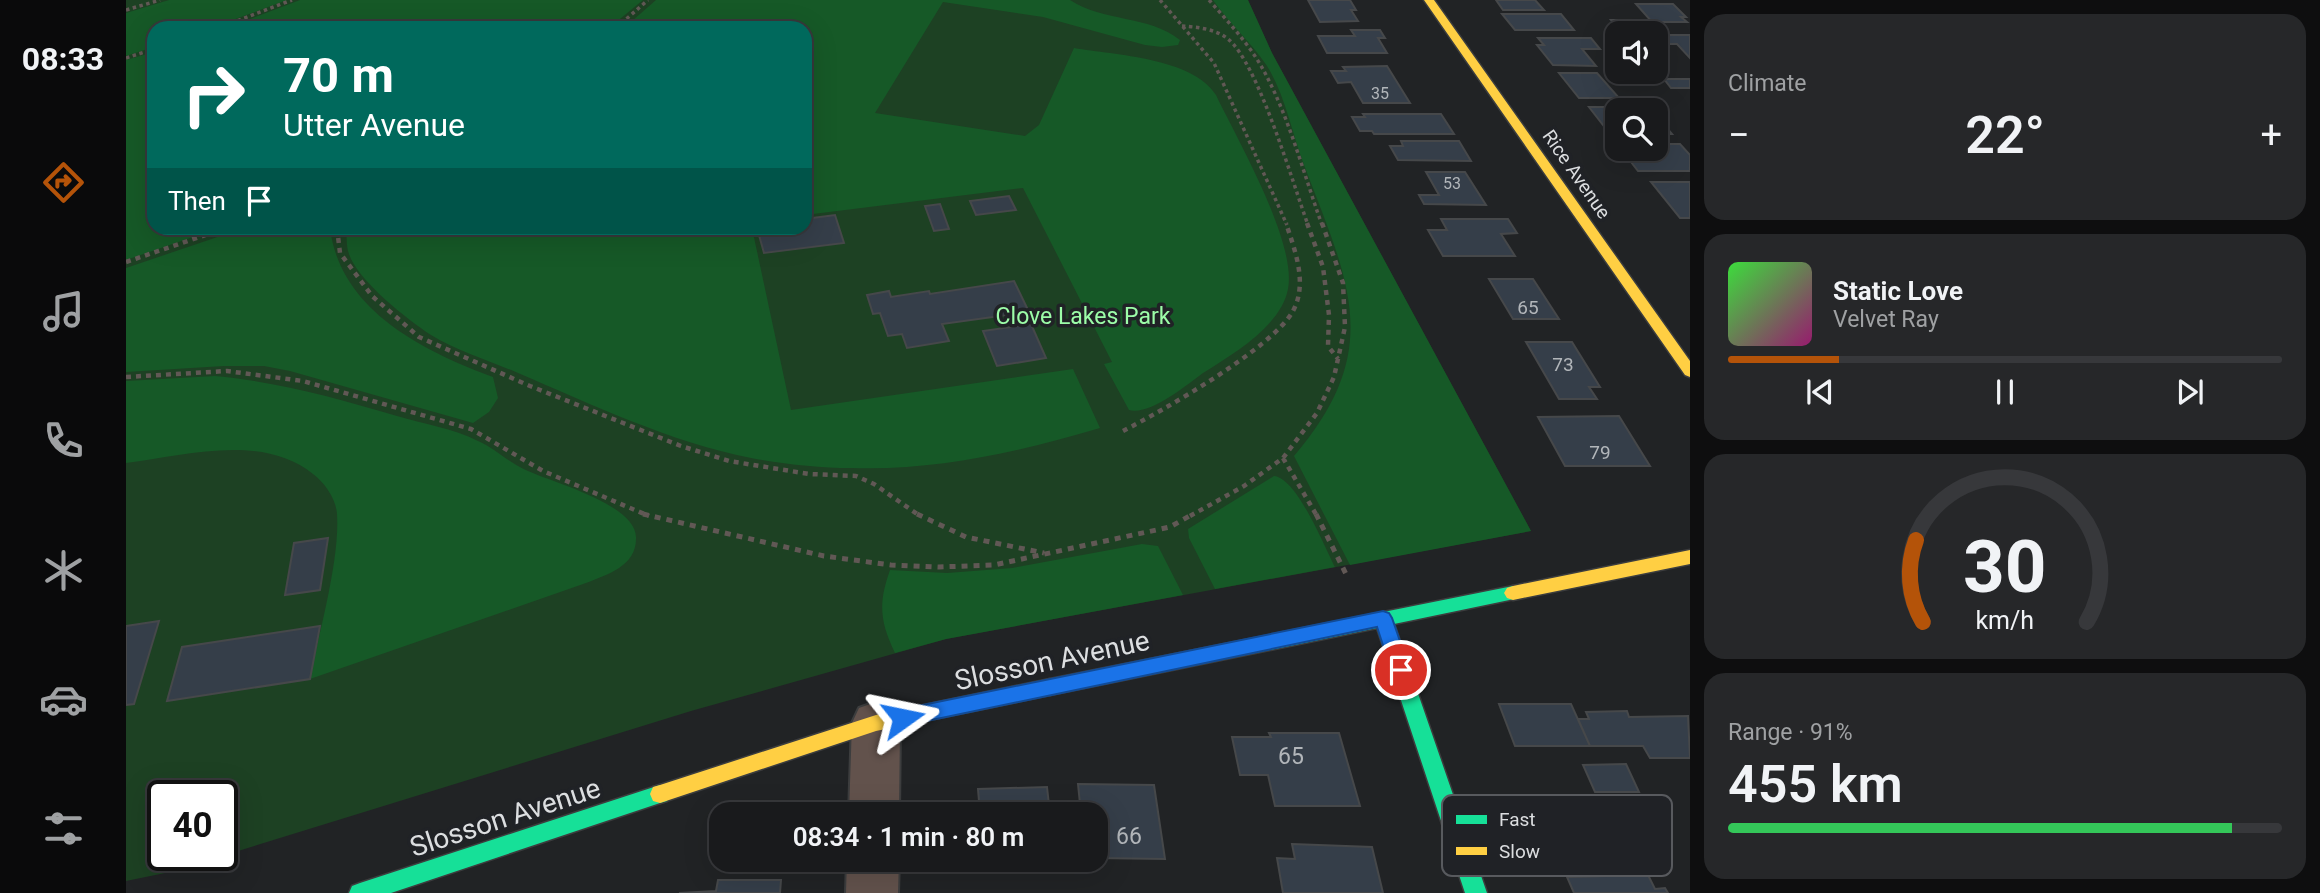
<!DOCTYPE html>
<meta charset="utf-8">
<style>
body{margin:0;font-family:Roboto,sans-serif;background:#262729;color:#f1f3f6;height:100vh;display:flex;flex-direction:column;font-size:26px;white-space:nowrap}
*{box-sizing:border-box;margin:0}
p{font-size:23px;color:#9fa1a3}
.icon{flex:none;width:38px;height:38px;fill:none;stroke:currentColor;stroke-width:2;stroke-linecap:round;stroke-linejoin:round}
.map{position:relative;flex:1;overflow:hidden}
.sheet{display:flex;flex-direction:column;gap:14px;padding:14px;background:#0e0e0f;width:630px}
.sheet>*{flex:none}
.guide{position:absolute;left:21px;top:21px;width:665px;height:214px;border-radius:21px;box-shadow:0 7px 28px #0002,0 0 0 2px #37383b;background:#00695c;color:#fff;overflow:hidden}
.tools{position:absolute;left:1479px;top:21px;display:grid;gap:14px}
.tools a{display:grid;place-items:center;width:63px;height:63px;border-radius:14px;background:#191a1c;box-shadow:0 7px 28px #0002,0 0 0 2px #37383b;font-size:35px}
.speed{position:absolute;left:21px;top:780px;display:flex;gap:14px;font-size:35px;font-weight:700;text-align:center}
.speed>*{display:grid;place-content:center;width:91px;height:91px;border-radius:50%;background:#191a1c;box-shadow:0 7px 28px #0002,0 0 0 2px #37383b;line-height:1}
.speed .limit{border:4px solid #111;border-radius:10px;background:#fff;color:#111}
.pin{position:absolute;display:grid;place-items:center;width:60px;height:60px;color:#fff;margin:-30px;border:4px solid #fff;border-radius:50%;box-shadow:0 2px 7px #0007}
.me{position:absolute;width:77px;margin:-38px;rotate:78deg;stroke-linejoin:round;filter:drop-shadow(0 0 5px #0008)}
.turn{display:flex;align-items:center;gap:24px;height:147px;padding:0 21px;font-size:32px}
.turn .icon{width:91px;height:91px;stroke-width:2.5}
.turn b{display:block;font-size:49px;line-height:60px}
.then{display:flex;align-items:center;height:66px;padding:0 21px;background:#0003;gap:14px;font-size:26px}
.big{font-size:52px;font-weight:600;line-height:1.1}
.sheet .widget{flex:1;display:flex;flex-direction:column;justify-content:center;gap:10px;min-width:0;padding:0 24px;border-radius:21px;background:#262729}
.sheet .dial{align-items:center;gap:0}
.dial svg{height:182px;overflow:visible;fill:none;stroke:#37383b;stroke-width:7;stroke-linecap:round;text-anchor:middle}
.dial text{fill:#f1f3f6;stroke:none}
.song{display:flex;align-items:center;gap:21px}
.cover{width:84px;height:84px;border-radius:10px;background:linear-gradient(135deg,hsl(120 70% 55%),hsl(320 70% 35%))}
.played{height:7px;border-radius:4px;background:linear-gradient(90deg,#b45309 20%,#37383b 20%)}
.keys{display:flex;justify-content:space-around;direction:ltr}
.heat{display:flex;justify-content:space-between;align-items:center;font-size:38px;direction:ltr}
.charge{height:10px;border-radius:5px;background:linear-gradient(90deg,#34c759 91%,#37383b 0)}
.trip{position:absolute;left:583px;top:802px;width:399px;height:70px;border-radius:21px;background:#191a1c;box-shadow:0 7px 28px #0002,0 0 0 2px #37383b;font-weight:600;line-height:70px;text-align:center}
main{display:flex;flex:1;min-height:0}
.tabs{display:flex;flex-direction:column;width:126px;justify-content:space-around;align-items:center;background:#0a0a0b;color:#9fa1a3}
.tabs .icon{width:49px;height:49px}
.tabs .current{color:#b45309}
.tabs b{font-size:32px;color:#f1f3f6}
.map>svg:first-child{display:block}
.green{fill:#1d4123;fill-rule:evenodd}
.forest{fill:#165927}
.building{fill:#353e49;stroke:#46484a;stroke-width:2}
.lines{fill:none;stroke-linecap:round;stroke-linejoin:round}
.street-casing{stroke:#3c3d3e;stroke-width:4}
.fast-casing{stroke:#3c3d3e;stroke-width:3}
.slow-casing{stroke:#3c3d3e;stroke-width:3}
.path-far2{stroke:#615855;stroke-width:3.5;stroke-dasharray:3.5 3.5;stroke-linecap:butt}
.path-far1{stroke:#615855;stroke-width:4.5;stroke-dasharray:5 5;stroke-linecap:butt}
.path{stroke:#615855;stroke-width:5;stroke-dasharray:6 6;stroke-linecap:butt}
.street{fill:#62524c;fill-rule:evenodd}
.fast{fill:#16e098;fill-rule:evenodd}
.slow{fill:#ffcf43;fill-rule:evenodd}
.route{fill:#1a73e8;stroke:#114b97;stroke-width:2}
.labels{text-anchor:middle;stroke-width:7;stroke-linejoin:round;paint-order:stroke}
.far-number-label{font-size:16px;fill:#b2b6ba}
.far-street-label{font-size:19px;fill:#dcdee0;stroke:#202226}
.number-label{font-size:19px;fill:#b2b6ba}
.park-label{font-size:23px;fill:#9cfda8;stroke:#202226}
.near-number-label{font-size:23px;fill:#b2b6ba}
.near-street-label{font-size:28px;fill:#dcdee0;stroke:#202226}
.key{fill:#202226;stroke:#585a5e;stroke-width:2}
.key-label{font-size:19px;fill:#dcdee0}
</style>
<main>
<nav class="tabs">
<b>08:33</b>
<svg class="icon current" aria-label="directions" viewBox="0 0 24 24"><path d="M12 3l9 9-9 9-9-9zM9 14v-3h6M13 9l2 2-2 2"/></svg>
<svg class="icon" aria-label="music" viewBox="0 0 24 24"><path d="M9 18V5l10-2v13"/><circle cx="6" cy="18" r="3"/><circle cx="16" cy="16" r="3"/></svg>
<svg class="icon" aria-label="phone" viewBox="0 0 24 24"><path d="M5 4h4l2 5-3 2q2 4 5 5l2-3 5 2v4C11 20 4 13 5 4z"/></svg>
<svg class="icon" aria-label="climate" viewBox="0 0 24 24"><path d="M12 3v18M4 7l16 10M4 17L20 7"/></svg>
<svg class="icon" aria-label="car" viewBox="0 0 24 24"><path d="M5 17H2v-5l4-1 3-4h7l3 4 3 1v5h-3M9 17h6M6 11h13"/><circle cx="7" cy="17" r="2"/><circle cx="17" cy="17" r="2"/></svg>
<svg class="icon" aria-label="filters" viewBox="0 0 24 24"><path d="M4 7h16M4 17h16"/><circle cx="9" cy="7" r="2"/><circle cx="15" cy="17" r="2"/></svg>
</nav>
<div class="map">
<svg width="1564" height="893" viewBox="0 0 1564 893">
<rect width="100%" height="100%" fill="#212325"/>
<path class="green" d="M0,0H1122L1146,53L1405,531L820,639L565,711L44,872L0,881ZM28,28H679V228H28ZM37,796H96V856H37Z"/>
<path class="forest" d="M43,0H161L85,28H28V47L0,56V13Z
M174,0H517L483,28H100Z
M530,0H944C977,22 1023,15 1054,40L1052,45L1036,47L1019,45L917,17L817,2L749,113L899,136L913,125L948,48C989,55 1067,58 1090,95C1111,139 1171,242 1162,289C1155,326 1107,354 1077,373C1061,385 1023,416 1003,410L978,364L986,362L897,188L679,215V28H498Z
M1087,0H1122L1146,53L1405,531L1224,565L1168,456C1260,349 1222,281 1178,165C1166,133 1159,95 1141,66C1125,42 1103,23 1087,0Z
M28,52V228H93L0,260V60Z
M118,228H204C214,310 297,351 367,377L372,398L363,412L347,423L164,371L138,366H98L0,372V268Z
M220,228H626L665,410L947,369L974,428C893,452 810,471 725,468C693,468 657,464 625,458C544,442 467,405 392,373C364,361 331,351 305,335C282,320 231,280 223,254C220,246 221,236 220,228Z
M89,376C153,382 210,398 271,416C297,424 327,428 352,441C370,449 383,463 402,471C428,483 509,504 510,537C511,566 482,574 460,583L184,679C193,632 214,560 211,514C210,499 199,483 187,474C136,433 60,455 0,463V381Z
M1148,476C1171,478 1198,546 1209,567L1089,589L1063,538L1062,529Z
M1016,544L1032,546L1057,595L820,639L769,653C754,621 752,604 764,570L821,573L886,568Z"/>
<path class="building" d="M1182,0H1224L1230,10H1225L1232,21L1194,22Z
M1370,0H1409L1418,10H1377Z
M1510,4H1547L1560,17H1555L1561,22H1526Z
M1376,14H1435L1448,30H1389Z
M1485,20H1508L1519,31H1495Z
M1225,30H1254L1259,38H1252L1261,53H1201L1192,36H1229Z
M1530,35H1564V58L1551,44H1539Z
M1412,38H1465L1474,49H1456L1470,66L1427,65L1411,45H1418Z
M1261,66L1284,103H1237L1225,82L1212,83L1205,71H1220L1217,67Z
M1433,73H1471L1493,98H1453Z
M1538,79H1564V88H1545Z
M1463,107H1523L1526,110H1491V134H1484Z
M1237,114H1315L1328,134H1248L1246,131H1234L1226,117H1239Z
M1530,115L1540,127L1546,134H1530Z
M1275,141H1333L1345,161L1272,160L1264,146H1277Z
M1535,144H1554L1564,155V171H1512L1495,149H1530V145Z
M1300,172H1339L1360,205L1298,204L1293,195H1313Z
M1525,182H1564V218H1554Z
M883,196L890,210L850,215L844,201Z
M814,204L823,229L808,231L799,206Z
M709,215L718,243L638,253L631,228H679V219Z
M1315,219H1382L1391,233L1375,234L1389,256H1317L1302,230H1321Z
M1363,279H1407L1433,319H1387Z
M888,281L903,312L816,324L823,341L781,348L776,334L762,336L754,313L747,314L741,295L763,291L765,297L803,291L804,294Z
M905,324L920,358L871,366L857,331Z
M1400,342H1446L1474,387H1463L1471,399H1433Z
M1493,416L1524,466H1439L1412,417Z
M202,538L194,590L159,595L168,543Z
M33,621L8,704L0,705V626Z
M194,626L184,679L41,701L56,647Z
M1373,704H1445L1464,746H1389Z
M1501,711L1503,717L1562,716L1564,758H1524L1517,746H1464L1452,719H1463L1460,712Z
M1143,733H1213L1234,806H1149L1142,775H1114L1106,737H1145Z
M1500,764L1513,792H1469L1457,765Z
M952,784L1028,785L1039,859L970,858V814H955Z
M921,787L924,814H854L852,789Z
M1166,844L1246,847L1257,893H1157L1151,858L1169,859Z
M858,859H930L931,861L858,864Z
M1522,875L1529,889L1539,888L1542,893H1448L1441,877Z
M592,880H655L654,893H553L590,891Z"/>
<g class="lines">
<defs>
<path id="street" d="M750,702L767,708L774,723L773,814H723L726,723L733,708Z
M721,859H773L772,893H720Z"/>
<path id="fast" d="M1387,586L1393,588L1396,593L1393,598L1268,624L1361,893H1339L1251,628L924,695L917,693L915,687L917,681L924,679Z
M534,785L541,787L544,794L541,801L534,803L265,893H223L226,886L234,883Z"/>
<path id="slow" d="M1298,0H1308L1564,361V377L1559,375Z
M1564,550V564L1387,600L1381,598L1378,593L1381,588L1387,586Z
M924,679L931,681L933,687L931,693L924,695L750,731L534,803L527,801L524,794L527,787L534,785L750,715Z"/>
</defs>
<use href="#street" class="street-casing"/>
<use href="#fast" class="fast-casing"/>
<use href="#slow" class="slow-casing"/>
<path class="path-far2" d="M1034,0L1088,63L1161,225
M1083,0C1103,23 1125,46 1139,73C1164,120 1178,175 1196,225
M0,10L34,0
M1056,26C1071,27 1090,29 1102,39C1132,63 1167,184 1182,225
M92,28L166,0
M490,28L522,0
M0,58L28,49"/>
<path class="path-far1" d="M1181,223L1197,267L1203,315L1202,346L1212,359
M211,228L214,253L246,296L293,337L404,386L555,446L603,461L683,474L730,476L748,484L794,516
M0,262L100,228
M0,377L101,371L177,381L345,429L417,471L523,516
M997,431C1036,411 1147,348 1167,311C1182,283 1169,251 1160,223
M1157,458L1191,516
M1064,516L1118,486L1157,458L1191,413L1208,377L1219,327L1217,283L1196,223"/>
<path class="path" d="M517,514L698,556L765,565L813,567L868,565L1044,527L1067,514
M791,514L840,537L918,553
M1190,514L1221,576"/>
<use href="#street" class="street"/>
<use href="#fast" class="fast"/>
<use href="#slow" class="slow"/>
</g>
<path class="route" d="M1257,611L1263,613L1266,618L1284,670L1281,676L1275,678L1268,676L1265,670L1251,627L777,726L770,723L767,718L770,712L777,709Z"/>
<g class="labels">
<g class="far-number-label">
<text x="1254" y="99">35</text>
<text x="1326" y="189">53</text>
</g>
<g class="far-street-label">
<text transform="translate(1451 174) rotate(55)" y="7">Rice Avenue</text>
</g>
<g class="number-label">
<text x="1402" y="314">65</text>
<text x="1437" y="371">73</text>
<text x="1474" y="459">79</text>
</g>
<g class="park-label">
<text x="957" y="324">Clove Lakes Park</text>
</g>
<g class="near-number-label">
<text x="1165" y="764">65</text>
<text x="1003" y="844">66</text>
</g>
<g class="near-street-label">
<text transform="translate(926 660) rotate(-12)" y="10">Slosson Avenue</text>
<text transform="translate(379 817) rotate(-18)" y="10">Slosson Avenue</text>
</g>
</g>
<rect x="1316" y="795" width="230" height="81" rx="10" class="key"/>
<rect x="1330" y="815" width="31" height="9" fill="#16e098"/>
<rect x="1330" y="847" width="31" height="8" fill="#ffcf43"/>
<g class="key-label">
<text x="1373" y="826">Fast</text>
<text x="1373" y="858">Slow</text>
</g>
</svg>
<div class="tools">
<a><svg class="icon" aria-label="sound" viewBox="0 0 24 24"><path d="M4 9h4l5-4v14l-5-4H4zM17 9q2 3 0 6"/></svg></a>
<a><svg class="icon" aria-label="search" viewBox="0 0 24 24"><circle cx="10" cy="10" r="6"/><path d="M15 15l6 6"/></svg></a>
</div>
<div class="speed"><div class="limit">40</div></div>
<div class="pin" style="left:1275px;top:670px;background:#d93025"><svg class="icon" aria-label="arrive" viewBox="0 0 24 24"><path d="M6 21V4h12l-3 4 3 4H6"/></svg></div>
<svg class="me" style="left:777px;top:718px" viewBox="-20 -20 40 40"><path d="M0-17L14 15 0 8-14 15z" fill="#1a73e8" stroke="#fff" stroke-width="4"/></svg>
<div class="trip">08:34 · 1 min · 80 m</div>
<div class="guide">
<div class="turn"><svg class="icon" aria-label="right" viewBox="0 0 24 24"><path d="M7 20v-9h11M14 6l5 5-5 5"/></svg><div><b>70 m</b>Utter Avenue</div></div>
<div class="then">Then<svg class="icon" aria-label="arrive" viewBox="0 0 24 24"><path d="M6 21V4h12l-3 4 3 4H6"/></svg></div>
</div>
</div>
<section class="sheet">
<div class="widget"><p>Climate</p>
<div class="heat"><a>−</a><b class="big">22°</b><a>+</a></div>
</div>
<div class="widget">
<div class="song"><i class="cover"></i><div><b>Static Love</b><p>Velvet Ray</p></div></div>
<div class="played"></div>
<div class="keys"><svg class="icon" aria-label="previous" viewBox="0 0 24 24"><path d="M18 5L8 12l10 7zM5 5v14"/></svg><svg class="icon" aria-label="pause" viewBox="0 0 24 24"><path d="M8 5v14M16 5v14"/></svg><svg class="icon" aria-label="next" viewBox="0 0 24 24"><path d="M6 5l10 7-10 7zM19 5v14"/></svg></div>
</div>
<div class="widget dial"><svg viewBox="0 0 100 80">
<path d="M14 69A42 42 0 1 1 86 69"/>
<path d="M14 69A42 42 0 0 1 11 33" stroke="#b45309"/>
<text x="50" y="56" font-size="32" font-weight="700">30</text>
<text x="50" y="72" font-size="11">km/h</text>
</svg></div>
<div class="widget"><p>Range · 91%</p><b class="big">455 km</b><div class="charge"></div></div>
</section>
</main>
